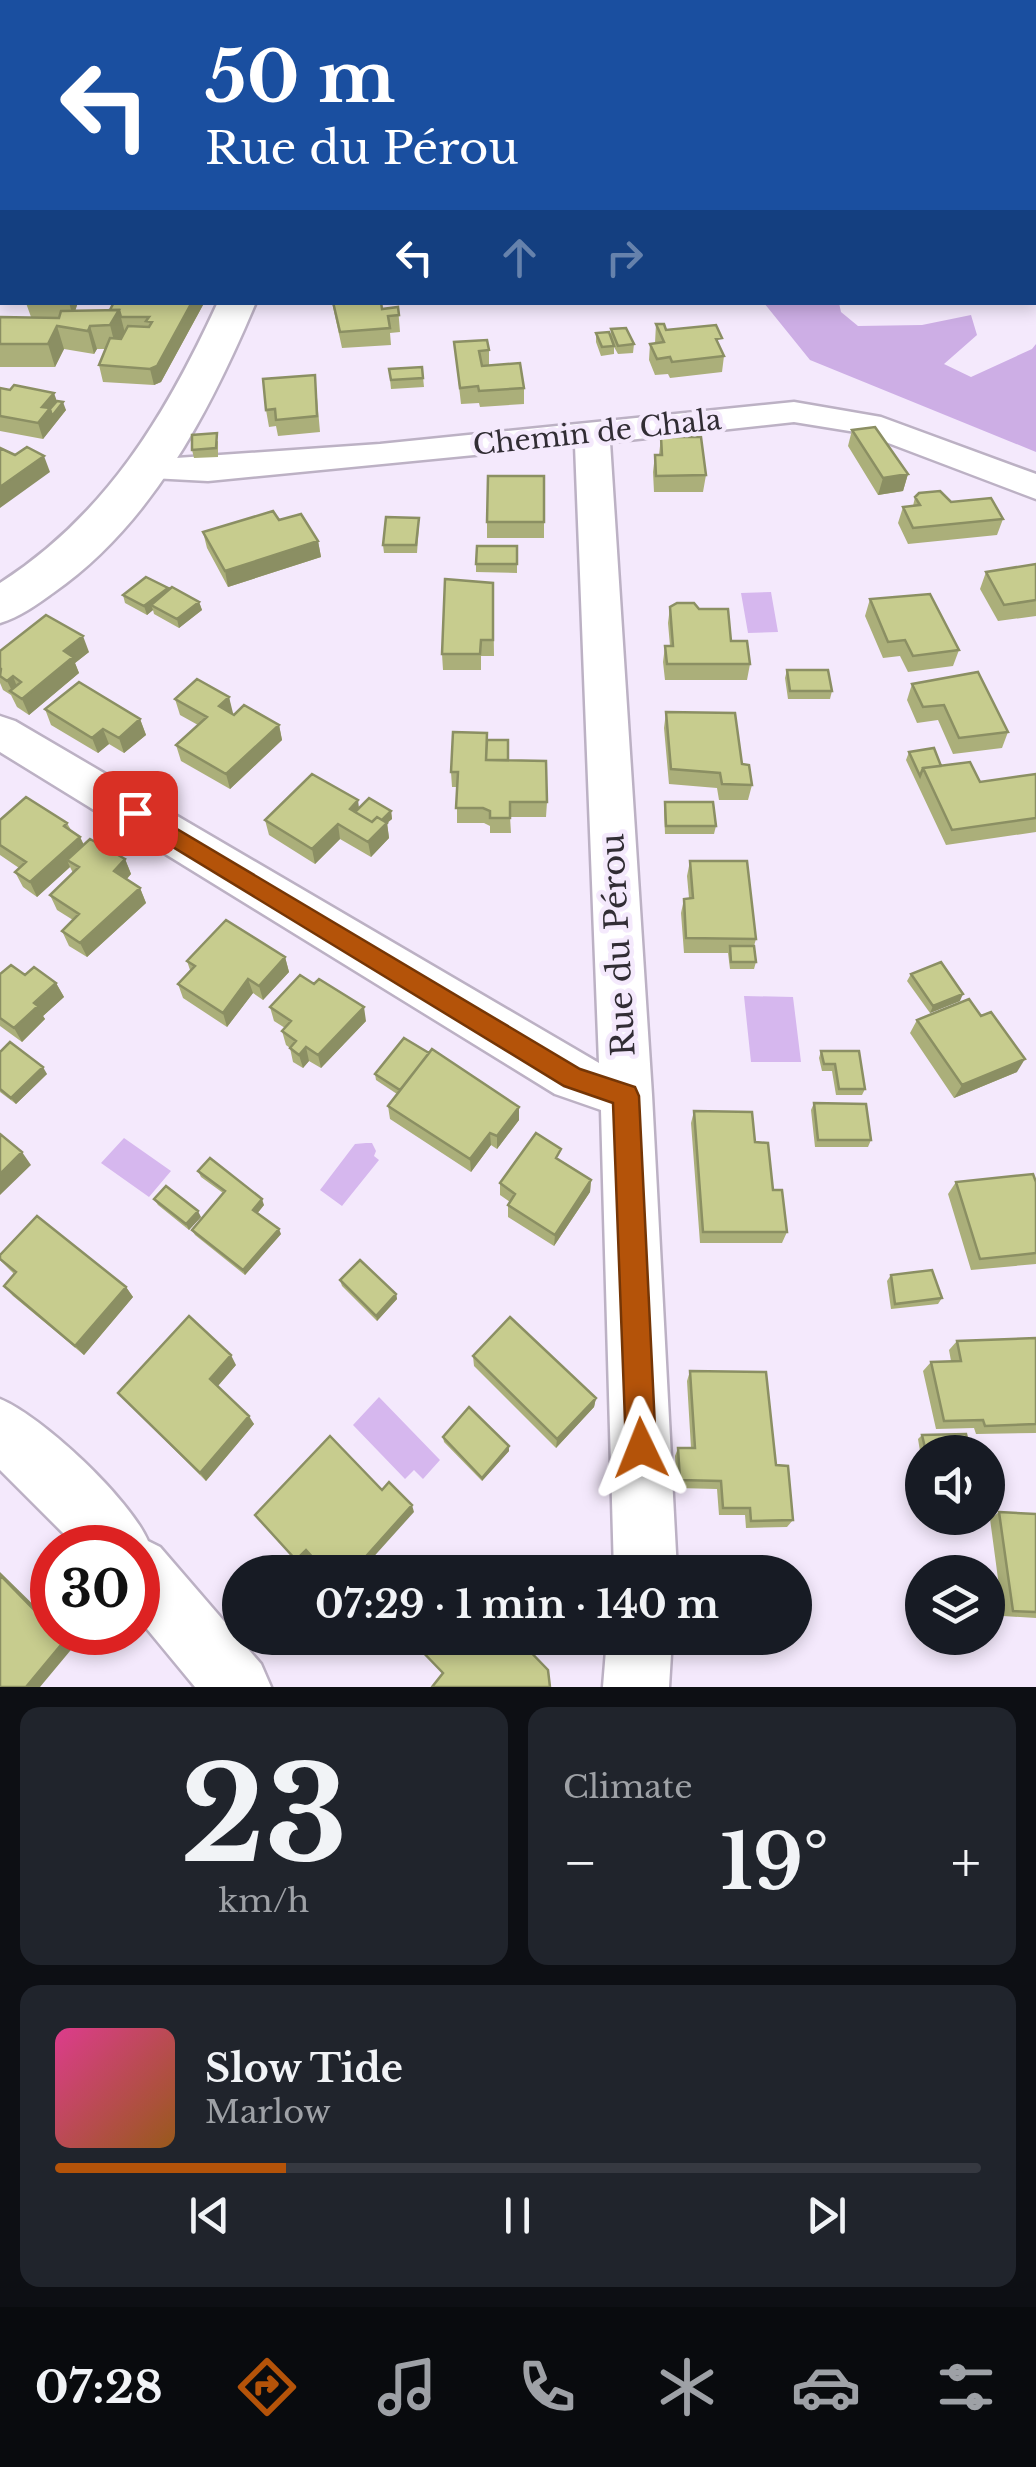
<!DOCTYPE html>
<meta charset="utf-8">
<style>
body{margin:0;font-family:"Libre Baskerville",serif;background:#20242c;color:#f1f3f6;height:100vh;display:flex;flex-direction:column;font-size:38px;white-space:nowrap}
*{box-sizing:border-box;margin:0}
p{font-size:32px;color:#9ea1a6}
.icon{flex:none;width:55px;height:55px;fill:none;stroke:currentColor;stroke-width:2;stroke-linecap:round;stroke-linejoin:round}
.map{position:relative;height:1687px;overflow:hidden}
.panel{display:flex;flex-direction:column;gap:20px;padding:20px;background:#0d0f14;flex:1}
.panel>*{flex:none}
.guide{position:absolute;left:0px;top:0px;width:1038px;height:305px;box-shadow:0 5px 15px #0003;background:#1a4fa0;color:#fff;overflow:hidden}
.buttons{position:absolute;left:905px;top:1435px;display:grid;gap:20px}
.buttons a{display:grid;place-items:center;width:100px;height:100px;border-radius:50%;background:#171b24;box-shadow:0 5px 15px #0003;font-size:50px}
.speed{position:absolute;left:30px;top:1525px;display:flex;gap:20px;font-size:50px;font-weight:700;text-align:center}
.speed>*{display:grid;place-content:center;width:130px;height:130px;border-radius:50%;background:#171b24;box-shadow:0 5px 15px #0003;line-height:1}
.speed .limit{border:15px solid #d22;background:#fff;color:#111}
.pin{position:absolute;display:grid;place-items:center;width:85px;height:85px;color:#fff;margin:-42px;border-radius:20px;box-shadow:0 5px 15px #0006}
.me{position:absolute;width:110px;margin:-55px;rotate:358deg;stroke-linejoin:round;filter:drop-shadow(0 0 8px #0008)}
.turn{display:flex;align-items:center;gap:35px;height:210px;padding:0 40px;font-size:45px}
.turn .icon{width:130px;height:130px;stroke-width:2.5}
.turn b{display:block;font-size:70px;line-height:85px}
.lanes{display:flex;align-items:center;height:95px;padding:0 40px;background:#0003;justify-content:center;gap:50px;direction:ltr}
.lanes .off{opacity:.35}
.big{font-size:75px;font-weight:700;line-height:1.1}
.panel .card{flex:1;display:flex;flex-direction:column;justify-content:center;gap:15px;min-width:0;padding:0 35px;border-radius:20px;background:#20242c}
.panel .dial{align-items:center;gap:0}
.dial b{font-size:130px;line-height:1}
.song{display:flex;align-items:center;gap:30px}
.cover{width:120px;height:120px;border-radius:15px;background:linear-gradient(135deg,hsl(330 70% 55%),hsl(30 70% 35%))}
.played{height:10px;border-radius:5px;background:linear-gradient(90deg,#b45309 25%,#363941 25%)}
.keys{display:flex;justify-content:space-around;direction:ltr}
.heat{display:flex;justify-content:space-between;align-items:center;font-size:55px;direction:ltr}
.panel .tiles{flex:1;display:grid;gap:20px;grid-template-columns:1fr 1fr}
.card:last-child{grid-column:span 2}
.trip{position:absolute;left:222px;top:1555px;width:590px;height:100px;border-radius:50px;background:#171b24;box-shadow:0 5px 15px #0003;font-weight:700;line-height:100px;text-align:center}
.menu{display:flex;height:160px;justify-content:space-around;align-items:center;background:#090b0e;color:#9ea1a6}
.menu .icon{width:70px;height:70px}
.menu .on{color:#b45309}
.menu b{font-size:45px;color:#f1f3f6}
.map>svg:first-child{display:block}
.forest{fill:#cdaee5}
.water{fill:#d6b7ee}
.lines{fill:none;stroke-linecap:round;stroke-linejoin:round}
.street-casing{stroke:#bcb1c4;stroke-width:5}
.secondary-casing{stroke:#bcb1c4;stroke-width:5}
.street{fill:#fff;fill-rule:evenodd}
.secondary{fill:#fff;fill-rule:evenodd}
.wall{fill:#abaf7a}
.shaded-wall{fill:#8b8f63}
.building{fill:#c7cc8e;stroke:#8b8f63;stroke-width:2.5}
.route{fill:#b45309;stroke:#753606;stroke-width:2.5}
.labels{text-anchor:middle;stroke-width:9;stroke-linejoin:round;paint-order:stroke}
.far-street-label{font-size:28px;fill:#312d34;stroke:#f4e9fc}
.street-label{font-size:32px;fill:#312d34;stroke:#f4e9fc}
</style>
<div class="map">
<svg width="1036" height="1687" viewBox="0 0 1036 1687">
<rect width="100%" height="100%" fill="#f4e9fc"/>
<path class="forest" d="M558,0H1036V28L1035,2Z
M764,303H839L841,312L858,326L922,325L971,315L977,335L944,364L971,377L1032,349L1036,344V452L810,360Z"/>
<path class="water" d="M771,592L778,632L748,633L741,593Z
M744,996L793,997L801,1062H751Z
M124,1138L171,1171L149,1197L101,1163Z
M366,1143H372L376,1151L374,1156L379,1160L342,1206L320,1190L355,1144Z
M379,1397L440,1460L423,1479L414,1470L405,1479L353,1425Z"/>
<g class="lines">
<defs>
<path id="street" d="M0,112L2,113V136H0Z
M794,402L881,417L1036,474V499L862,433L794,422L610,442L652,1095L677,1572H614L601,1110L555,1094L0,752V716L15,721L599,1063L575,445L208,481L133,477L128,469L133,461L380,444Z
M0,1399C42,1416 130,1499 148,1541L160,1547L261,1664L271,1687H195L138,1618V1548H78L0,1470Z
M607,1638H672L669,1687H603Z"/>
<path id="secondary" d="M269,0H299V2H270Z
M218,302H256C210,411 152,524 53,593C36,605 20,617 0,623V583C106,515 166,415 218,302Z"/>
</defs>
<use href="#street" class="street-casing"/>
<use href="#secondary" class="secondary-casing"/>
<use href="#street" class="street"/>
<use href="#secondary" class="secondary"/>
</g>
<path class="wall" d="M86,0H224V1L87,2Z
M0,167H2V208H0Z
M78,302L75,311L110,310L114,302H202L203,305L161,382L154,385L103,382L99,365L105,349H97L94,354L64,349L55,367H0V317H31L26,303Z
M332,302H381L382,309L398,307L400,332L390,333L391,345L342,348Z
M656,324L666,330L721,349L724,356L722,372L670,378L668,374L655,375L649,360L650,344L655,343Z
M611,329L634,344L633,353L618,354L614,347V354L601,356L596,342V333L611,336Z
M454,342L489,350V365L524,388V404L480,407L479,403L461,404Z
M422,367L424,387L391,389L389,369Z
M315,375L320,432L278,436L276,426L269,427L266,410Z
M0,388L57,401L66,410L43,439L0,431Z
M852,430L908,474L903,491L878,495L848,446Z
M661,437L706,475L703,492H654L653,472L655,455H659Z
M218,441V457L194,458L192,450Z
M544,476V538H487V522Z
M915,497L951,502L1003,519L997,535L908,544L898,523L903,507L913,506Z
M279,520L318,541L321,557L228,587L207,548L203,532Z
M419,526L417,553H384L383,545Z
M517,546V573L476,572V564Z
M1036,564V616L998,621L980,589L986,572Z
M493,583L494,656H481V670H443L442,654Z
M168,588V591L199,602L202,610L179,628L154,614L153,610L147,615L125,603L123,595Z
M870,599L959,650L953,666L908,672L900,656L883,658L865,616Z
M670,607L699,609L731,641L750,664L747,680H665L663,662L665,646H670L668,623Z
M0,651L89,652L75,663L79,673L29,715L17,707L11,695L3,690L0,683Z
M787,670L832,691L830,699H788L785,678Z
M912,684L1008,732L1002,748L953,754L938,720L917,723L907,700Z
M229,697L232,714L279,725L282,740L230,789L181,761L176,745L198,725L180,715L175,699Z
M45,709L140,719L146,735L124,753L109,744L98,753L51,725Z
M666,712L742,764L752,785L748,800H719L717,788L669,784L664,728Z
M487,740L547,802L546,817H510L511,833H490V826L484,823H457V787H452L451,772Z
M909,752L980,782L1036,774V832L946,845L906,760Z
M665,802L716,826L714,834H665L664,810Z
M359,808L391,811L392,819L387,823L389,838L371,857L340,839L315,864L269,835L265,820Z
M0,820L67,823L71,830L80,837L84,845L125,859L131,874L127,879L140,888L146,903L87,957L69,946L62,931L73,920L57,910L50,895L73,873L70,867L37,897L23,887L15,872L19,868L0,855Z
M690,861L756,939L754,946L756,962L754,969H730L728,953H684L681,913L684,899L689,898L687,876Z
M285,957L289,972L263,1000L253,993L227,1027L183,998L178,984L190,970L187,961Z
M0,974L25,975L56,983L64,997L43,1016L45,1019L22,1042L0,1026Z
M911,974L960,1001L930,1013L907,981Z
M270,1007L366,1021L321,1068L309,1061L303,1068L293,1062L290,1048L286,1045L282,1031L285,1028L274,1021Z
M917,1020L1017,1072L954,1098L910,1033Z
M821,1051L865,1089L862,1095H836L832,1071H822L819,1058Z
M0,1052L47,1074L16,1104L0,1092Z
M375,1074L519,1120L497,1149L491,1145L471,1172L390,1119L388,1106L397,1094L376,1080Z
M814,1103L871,1140L868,1147H815L811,1110Z
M694,1111L755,1142L787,1232L782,1243H700L691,1123Z
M560,1161L591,1180L590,1192L554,1246L508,1217V1205L510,1202L500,1195V1183Z
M198,1171L264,1205L257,1214L281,1234L245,1275L195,1235L192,1230L223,1193L201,1177Z
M956,1182H1036V1264L971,1270L948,1194Z
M154,1199L201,1217L189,1230L158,1205Z
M0,1260L126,1287L133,1297L84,1355L13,1296L4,1286L14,1274Z
M891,1275L942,1298L938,1304L891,1309L887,1281Z
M340,1280L396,1294L397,1299L377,1321L342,1286Z
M1036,1338V1433L976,1434L974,1428L936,1429L923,1371L931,1362L951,1361L949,1350L957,1341Z
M473,1356L596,1398L594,1407L556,1448L474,1366Z
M236,1365L218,1386L254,1424L206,1481L118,1393Z
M690,1371L776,1465L793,1520L787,1527L746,1528L745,1515H719L717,1489L677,1488L675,1456L678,1448H691L687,1381Z
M922,1435L970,1452H922V1463L918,1439Z
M443,1437L509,1451L482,1481L444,1442Z
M999,1512L1036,1514V1618L1003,1616L990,1519Z"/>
<path class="shaded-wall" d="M69,302H78L73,318Z
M192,302H202L203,305L161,382L154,385L150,369Z
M119,310L125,333L116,349L110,325Z
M57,326L64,349L55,367L48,344Z
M90,326L97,349L94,354L88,331Z
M54,393L59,407L63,402L66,410L43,439L38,423L42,407Z
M44,456L50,472L0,508V487Z
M908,474L903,491L878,495L883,478Z
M318,541L321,557L228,587L225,571Z
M168,588L170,597L151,605L153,610L147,615L144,606Z
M199,602L202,610L179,628L177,619Z
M83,636L89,652L75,663L79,673L29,715L22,699L64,651Z
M13,676L19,692L13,693L7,681Z
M229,697L233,713L223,722L219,706Z
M140,719L146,735L124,753L119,738Z
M279,725L282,740L230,789L226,774Z
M103,729L109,744L98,753L92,738Z
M358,800L360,816L350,809Z
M391,811L392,819L387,823L389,838L371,857L368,842L373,829Z
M338,824L340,839L315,864L312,849Z
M80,837L87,852L67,860L70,867L37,897L30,882Z
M125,859L131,874L120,886L114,871Z
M140,888L146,903L87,957L80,943Z
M285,957L289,972L263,1000L259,986Z
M248,979L253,993L227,1027L223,1013Z
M56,983L64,997L43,1016L45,1019L22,1042L14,1028L34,1003Z
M963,994L960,1001L930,1013L933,1006Z
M364,1007L366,1021L321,1068L318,1055Z
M306,1047L309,1061L303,1068L299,1055Z
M1025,1059L1017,1072L954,1098L962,1085Z
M43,1067L47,1074L16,1104L11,1098Z
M519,1107V1120L497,1149V1136Z
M490,1133L491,1145L471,1172L470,1159Z
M22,1152L31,1165L0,1195V1174Z
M591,1180L590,1192L554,1246L555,1235Z
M262,1199L264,1205L255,1216L253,1210Z
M198,1211L201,1217L189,1230L186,1224Z
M279,1229L281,1234L245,1275L243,1270Z
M126,1287L133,1297L84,1355L75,1346Z
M396,1294L397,1299L377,1321L376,1316Z
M231,1355L236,1365L216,1388L210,1379Z
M596,1398L594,1407L556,1448L557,1439Z
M249,1416L254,1424L206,1481L200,1473Z
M509,1446V1451L482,1481V1478Z
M412,1505L414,1512L360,1572H352Z
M306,1550L310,1556L301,1566L296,1560Z
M0,1572L52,1623V1628L0,1575Z
M58,1632H62L75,1645L40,1687H26Z"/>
<path class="building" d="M143,0H218V2H97Z
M0,167H2V192H0Z
M114,302H192L157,366L150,369L99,365L110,338L121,339L128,326L149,327L152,322L146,321L149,317H121L119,310H110Z
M333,302H381L382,309L398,307L399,315L388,316L390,328L340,332Z
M119,310L110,325L90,326L88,331L57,326L48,344H0V317L59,318L61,311Z
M656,324H664L666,330L716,325L722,338L716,339L724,356L672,362L670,357L657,359L650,344L664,342Z
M626,328L634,344L618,346L611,329Z
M609,332L614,346L602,347L596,333Z
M487,340L489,350L479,351L482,366L520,363L524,388L479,391L478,386L460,388L454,342Z
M422,367L423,378L391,380L389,369Z
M315,375L317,416L276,420L275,409L266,410L263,379Z
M14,385L54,393L42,407L50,408L38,423L0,416V388L10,390Z
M57,401L63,402L52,416L50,409Z
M875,427L908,474L883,478L852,430Z
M217,433L216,448L192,450V435Z
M661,437H701L706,475L656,476L655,455H662Z
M27,447L44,456L0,487V448L15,455Z
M488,476H544V522H487Z
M940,491L951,502L991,498L1003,519L913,528L903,507L920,505L915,497L919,493Z
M273,511L279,520L301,514L318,541L225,571L203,532Z
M386,517L419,518L416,545H383Z
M477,546H517V564H476Z
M1036,564V600L1004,605L986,572Z
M146,577L168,588L144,606L123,595Z
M445,579L493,583V640H481L480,654H442Z
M172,587L199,602L177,619L151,605Z
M930,594L959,650L913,656L905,640L888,642L870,599Z
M677,603H694L699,609H728L731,641H747L750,664H667L665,646H673L670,607Z
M46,615L83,636L64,651L73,657L22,699L10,691L21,682L13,676L7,681L0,676L1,669L0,668V651Z
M787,670H828L832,691H790Z
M978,672L1008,732L959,738L944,705L923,707L912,684Z
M197,679L229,697L219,706L234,715L244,705L279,725L226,774L176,745L207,717L175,699Z
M79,682L140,719L119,738L103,729L92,738L45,709Z
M666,712L735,713L742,764L749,765L752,785L722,784L720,773L671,769Z
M453,732L487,733L486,760L546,761L547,802H510V818H490V811L483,808H456L458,772H451Z
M487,740H508V760H486Z
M934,748L941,766L923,768L920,776L909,752Z
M970,762L980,782L1036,774V818L952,830L923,768Z
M312,774L358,800L350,809L372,822L377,817L387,823L368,842L338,824L312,849L265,820Z
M26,797L67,823L64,826L80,837L30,882L15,872L26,862L0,845V820Z
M369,798L391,811L382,820L377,817L372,822L355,812Z
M665,802H713L716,826H666Z
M90,839L125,859L114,871L140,888L80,943L62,931L79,914L50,895L79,867L67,860Z
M690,861H747L756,939L686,938L684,899L693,898Z
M226,920L285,957L259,986L248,979L223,1013L178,984L195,966L187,961Z
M730,946H754L756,962H731Z
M941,962L963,994L933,1006L911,974Z
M11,965L25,975L34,967L56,983L34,1003L38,1006L14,1028L0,1018V974Z
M300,975L314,984L319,979L364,1007L318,1055L306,1047L299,1055L290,1048L296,1041L282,1031L291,1021L270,1007Z
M969,999L981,1016L991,1012L1025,1059L962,1085L917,1020Z
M404,1038L429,1053L400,1090L375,1074Z
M10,1042L43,1067L11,1098L0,1089V1052Z
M432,1049L519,1107L497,1136L490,1133L470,1159L388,1106Z
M821,1051H859L865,1089H839L835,1064H824Z
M814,1103L866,1104L871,1140H818Z
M694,1111L752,1112L755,1142L768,1143L773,1190H782L787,1232H703Z
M536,1133L561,1149L556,1158L591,1180L555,1235L508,1205L515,1194L500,1183Z
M0,1134L22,1152L0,1174Z
M210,1158L262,1199L253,1210L279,1229L243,1270L192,1230L225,1191L198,1171Z
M1033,1174L1036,1182V1253L980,1259L956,1182Z
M166,1186L198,1211L186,1224L154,1199Z
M37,1216L126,1287L75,1346L4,1286L16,1272L0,1259V1255Z
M360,1260L396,1294L376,1316L340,1280Z
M932,1270L942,1298L895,1304L891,1275Z
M189,1316L231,1355L210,1379L249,1416L200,1473L118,1393Z
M510,1317L596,1398L557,1439L473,1356Z
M1036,1338V1424L985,1426L983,1420L944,1421L931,1362L961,1361L957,1341Z
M690,1371L766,1372L776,1465L788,1466L793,1520L751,1521L750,1508H723L721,1481L680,1480L678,1448H695Z
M469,1407L509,1446L482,1478L443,1437Z
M966,1434L970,1452H926L922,1435Z
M330,1436L382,1490L389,1482L412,1505L352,1572H326L306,1550L296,1560L255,1515Z
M999,1512L1036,1514V1612L1013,1611Z
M0,1575L52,1628V1632H58L65,1640L26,1687H0Z
M424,1638H517L548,1670L550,1687H432L443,1673L417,1646Z"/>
<path class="route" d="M135,804L580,1069L635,1087L639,1096L656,1448L652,1459L641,1463L630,1459L626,1448L613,1103L564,1086L127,819L124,813Z"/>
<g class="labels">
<g class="far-street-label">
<text transform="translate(597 432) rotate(-6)" y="10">Chemin de Chala</text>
</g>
<g class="street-label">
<text transform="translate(618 945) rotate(-93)" y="11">Rue du Pérou</text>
</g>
</g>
</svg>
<div class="buttons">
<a><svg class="icon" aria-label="sound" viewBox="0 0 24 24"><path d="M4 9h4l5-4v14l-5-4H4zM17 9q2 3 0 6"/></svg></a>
<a><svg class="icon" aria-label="layers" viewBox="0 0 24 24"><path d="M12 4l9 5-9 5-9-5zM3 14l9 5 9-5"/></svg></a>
</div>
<div class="speed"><div class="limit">30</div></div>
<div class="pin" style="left:135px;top:813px;background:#d93025"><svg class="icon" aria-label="arrive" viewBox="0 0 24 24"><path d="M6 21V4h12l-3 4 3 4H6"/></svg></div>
<svg class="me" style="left:641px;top:1448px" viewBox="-20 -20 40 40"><path d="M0-17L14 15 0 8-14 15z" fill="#b45309" stroke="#fff" stroke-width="4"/></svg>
<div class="trip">07:29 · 1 min · 140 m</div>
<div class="guide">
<div class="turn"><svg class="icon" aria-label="left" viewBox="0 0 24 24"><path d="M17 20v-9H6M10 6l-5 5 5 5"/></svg><div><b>50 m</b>Rue du Pérou</div></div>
<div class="lanes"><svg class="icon" aria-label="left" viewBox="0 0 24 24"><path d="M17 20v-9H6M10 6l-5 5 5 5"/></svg><svg class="icon off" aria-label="ahead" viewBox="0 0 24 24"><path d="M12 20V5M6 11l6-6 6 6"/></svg><svg class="icon off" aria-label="right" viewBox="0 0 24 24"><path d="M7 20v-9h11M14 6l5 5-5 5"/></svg></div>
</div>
</div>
<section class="panel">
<div class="tiles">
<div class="card dial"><b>23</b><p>km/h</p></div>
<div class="card"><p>Climate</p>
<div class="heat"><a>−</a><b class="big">19°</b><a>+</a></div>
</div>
<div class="card">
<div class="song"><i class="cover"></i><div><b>Slow Tide</b><p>Marlow</p></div></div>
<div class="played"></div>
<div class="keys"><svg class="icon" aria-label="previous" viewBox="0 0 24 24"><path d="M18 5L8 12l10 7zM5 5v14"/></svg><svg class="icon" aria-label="pause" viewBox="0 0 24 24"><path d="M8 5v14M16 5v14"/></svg><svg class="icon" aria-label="next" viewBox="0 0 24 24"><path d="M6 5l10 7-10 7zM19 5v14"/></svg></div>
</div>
</div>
</section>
<nav class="menu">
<b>07:28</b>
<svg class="icon on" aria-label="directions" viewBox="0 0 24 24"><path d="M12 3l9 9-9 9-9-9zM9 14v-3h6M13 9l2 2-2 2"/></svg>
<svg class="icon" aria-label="music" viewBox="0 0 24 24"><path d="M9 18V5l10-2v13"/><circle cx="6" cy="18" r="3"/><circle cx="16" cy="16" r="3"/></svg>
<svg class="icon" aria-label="phone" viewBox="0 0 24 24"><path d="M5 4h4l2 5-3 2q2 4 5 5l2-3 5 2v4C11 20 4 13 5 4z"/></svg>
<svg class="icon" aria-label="climate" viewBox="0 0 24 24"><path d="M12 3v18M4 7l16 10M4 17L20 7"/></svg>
<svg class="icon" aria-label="car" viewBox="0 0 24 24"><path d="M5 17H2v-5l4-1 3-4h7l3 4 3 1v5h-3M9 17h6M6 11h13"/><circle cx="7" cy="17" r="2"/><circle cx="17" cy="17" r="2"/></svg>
<svg class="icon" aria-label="filters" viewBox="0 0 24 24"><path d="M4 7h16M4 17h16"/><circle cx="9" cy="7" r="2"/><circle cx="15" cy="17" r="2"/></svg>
</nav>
